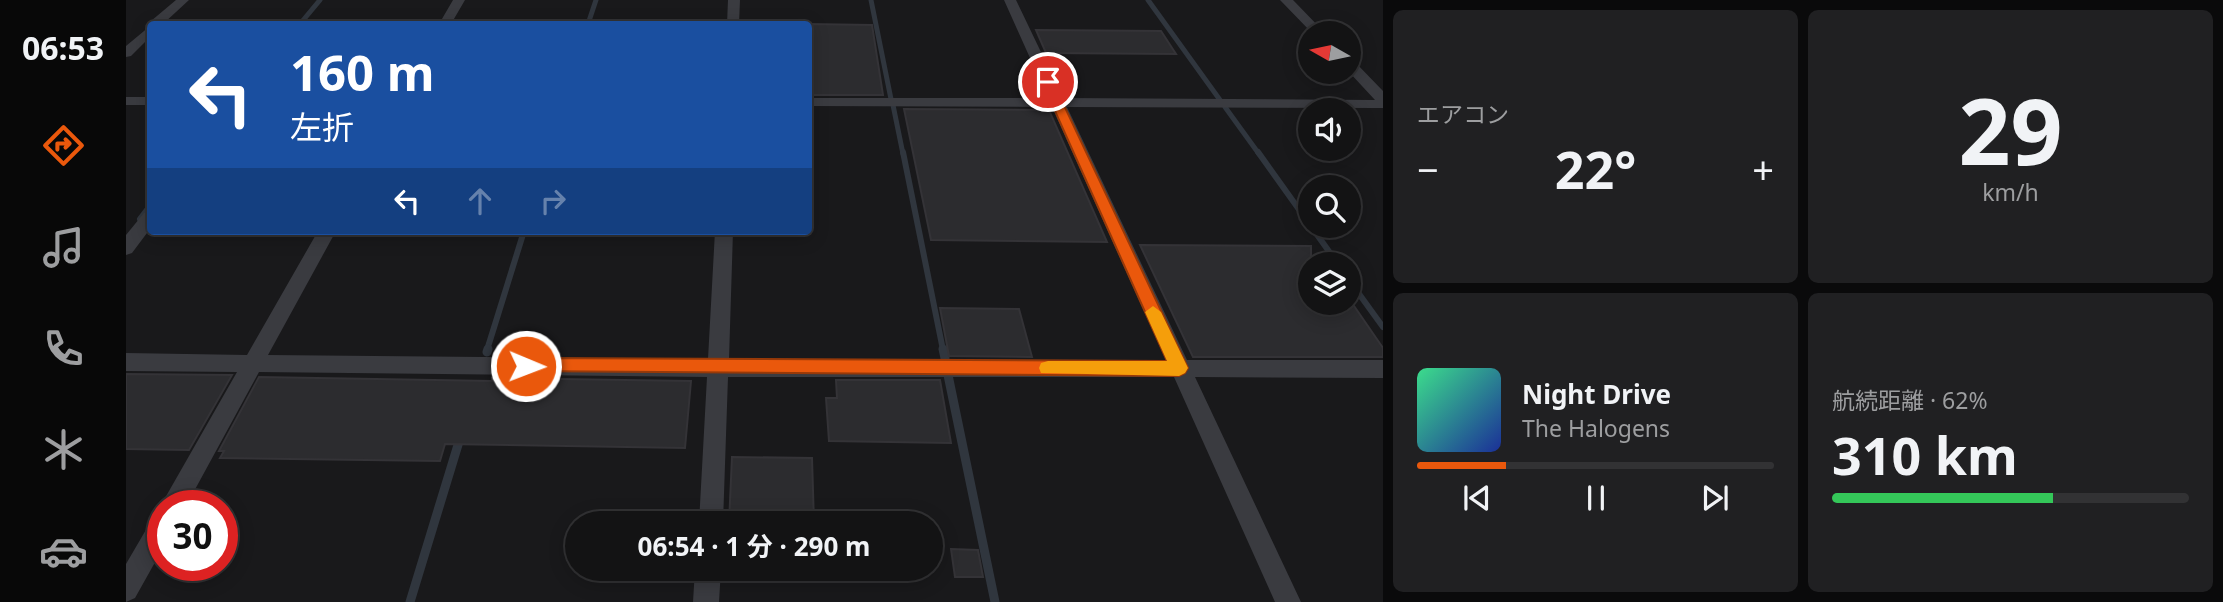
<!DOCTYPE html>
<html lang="ja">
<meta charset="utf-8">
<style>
body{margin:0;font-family:"Noto Sans","Noto Sans JP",sans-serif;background:#202022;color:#f1f3f6;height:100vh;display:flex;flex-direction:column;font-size:26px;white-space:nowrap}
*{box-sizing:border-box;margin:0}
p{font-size:23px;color:#9d9ea0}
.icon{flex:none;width:38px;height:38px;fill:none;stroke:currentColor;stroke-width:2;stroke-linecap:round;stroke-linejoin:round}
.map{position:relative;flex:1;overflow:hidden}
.sheet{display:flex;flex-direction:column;gap:10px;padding:10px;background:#0a0a0b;width:840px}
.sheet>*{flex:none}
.banner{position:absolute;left:21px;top:21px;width:665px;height:214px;border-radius:7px;box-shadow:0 4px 18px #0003,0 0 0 2px #323234;background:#1a4fa0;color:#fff;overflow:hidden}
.needle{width:46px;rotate:279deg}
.controls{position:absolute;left:1172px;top:21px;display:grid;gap:14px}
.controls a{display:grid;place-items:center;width:63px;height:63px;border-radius:50%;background:#131314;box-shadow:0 4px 18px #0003,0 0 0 2px #323234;font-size:35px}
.speed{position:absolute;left:21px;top:490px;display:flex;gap:14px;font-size:35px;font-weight:700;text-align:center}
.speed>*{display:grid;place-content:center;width:91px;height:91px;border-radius:50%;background:#131314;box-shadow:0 4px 18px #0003,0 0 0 2px #323234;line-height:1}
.speed .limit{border:10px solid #d22;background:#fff;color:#111}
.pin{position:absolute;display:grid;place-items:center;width:60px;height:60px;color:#fff;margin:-30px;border:4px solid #fff;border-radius:50%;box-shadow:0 2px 7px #0007}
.me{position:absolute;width:77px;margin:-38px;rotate:91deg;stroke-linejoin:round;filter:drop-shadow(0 0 5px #0008)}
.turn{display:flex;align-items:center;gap:24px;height:147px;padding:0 28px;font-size:32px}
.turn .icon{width:91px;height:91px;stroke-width:2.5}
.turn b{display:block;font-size:49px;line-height:60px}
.lanes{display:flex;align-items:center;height:66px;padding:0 28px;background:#0003;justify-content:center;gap:35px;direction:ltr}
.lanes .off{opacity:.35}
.big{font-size:52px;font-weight:700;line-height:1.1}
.sheet .tile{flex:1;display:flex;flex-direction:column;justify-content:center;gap:10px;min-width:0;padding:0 24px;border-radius:10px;background:#202022}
.sheet .dial{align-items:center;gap:0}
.dial b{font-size:91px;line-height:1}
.song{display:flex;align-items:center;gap:21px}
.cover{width:84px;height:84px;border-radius:10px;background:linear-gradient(135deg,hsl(150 70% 55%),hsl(230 70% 35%))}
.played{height:7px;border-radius:4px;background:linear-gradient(90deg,#ea580c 25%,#323234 25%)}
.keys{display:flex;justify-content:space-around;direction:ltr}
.heat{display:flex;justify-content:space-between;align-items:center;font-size:38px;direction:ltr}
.charge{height:10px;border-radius:5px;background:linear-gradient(90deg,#34c759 62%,#323234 0)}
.sheet .tiles{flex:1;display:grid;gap:10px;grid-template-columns:repeat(2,1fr)}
.trip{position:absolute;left:439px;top:511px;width:378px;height:70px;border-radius:35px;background:#131314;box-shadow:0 4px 18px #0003,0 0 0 2px #323234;font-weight:700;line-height:70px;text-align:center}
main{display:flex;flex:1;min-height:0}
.tabs{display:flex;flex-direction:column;width:126px;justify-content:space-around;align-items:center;background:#080808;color:#9d9ea0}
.tabs .icon{width:49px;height:49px}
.tabs .selected{color:#ea580c}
.tabs b{font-size:32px;color:#f1f3f6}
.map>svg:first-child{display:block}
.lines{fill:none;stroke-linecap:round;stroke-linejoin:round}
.stream-far2{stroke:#30363e;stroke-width:5}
.stream-far1{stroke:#30363e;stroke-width:6}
.stream{stroke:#30363e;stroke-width:9}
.building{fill:#2c2c2f;stroke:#343337;stroke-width:2}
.street{fill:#3a3b40;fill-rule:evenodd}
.route{fill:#ea580c;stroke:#983908;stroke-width:2}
.slow{fill:#f59e0b}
</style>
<main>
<nav class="tabs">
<b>06:53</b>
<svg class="icon selected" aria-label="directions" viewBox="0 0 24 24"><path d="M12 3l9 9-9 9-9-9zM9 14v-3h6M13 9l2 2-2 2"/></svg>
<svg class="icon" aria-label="music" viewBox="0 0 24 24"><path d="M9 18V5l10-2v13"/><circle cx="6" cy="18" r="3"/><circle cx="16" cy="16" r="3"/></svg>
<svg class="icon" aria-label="phone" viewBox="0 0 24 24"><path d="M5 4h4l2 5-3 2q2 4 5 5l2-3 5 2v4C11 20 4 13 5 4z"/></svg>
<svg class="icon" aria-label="climate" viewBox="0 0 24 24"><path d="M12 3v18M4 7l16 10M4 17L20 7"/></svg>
<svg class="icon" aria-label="car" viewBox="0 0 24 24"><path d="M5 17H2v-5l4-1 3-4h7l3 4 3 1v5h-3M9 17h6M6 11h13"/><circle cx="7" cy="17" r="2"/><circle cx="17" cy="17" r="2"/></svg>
</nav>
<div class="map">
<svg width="1257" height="602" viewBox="0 0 1257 602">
<rect width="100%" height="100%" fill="#19191b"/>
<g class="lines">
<path class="stream-far2" d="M745,0L765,99
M1022,0L1094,100
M174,24L194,0
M462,24L470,0
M767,105L777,154
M1099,107L1133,154"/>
<path class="stream-far1" d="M777,152L817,350
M1132,152L1212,264
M14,219L24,206
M1223,280L1257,327
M361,350L398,231"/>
<path class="stream" d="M817,349L819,358
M361,352L362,349
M822,375L869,602
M284,602L335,435"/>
</g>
<path class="building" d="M682,24L746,25L757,95H682Z
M910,30L1035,31L1050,54L920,53Z
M778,109L923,110L981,242L805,240Z
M1014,245L1185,246V303H1226L1257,348V357H1067Z
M814,308L893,309L906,357L823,356Z
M0,374L106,375L63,450L0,449Z
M133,377L366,381V378L565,381L559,448L319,444L314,461L94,458L98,451H93Z
M710,380H814L825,443L703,441L700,398H711Z
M606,457L686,458L688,523H603Z
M825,549L852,550L857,577H829Z"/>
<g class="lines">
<path class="street" d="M50,0H63L37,24L24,25L25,21Z
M327,0H339L325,24H313Z
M602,0H614L613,24H601Z
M878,0H890L937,98L1249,100L1223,72V60L1228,61L1257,91V108L941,107L1061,360H1257V378L1069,377L1175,602H1149L1048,377H602L597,523H573L581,377L133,372L60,506H37V510L35,506L39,498L111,372L0,371V353L121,355L192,231H210L142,355L582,359L589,231H607L603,359L1040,360L926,107L682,106V98H922Z
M1154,0H1167L1199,33H1186Z
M24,26V37L5,56L0,57V46Z
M0,97H24V105H0Z
M24,211V229L6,253L0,255V235L18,213Z
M37,512V548L9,598L0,602V564L28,516Z
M569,569H595L593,602H567Z"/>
</g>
<path class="route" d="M917,79L927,82L1062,368L1059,373L1053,376L394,371L392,366L394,361L400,358L1041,361L916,82Z"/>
<path class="slow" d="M1027,306L1035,312L1062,368L1059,373L1053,376L915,373L913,368L915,363L922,361H1041L1019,312Z"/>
</svg>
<div class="controls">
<a><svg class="needle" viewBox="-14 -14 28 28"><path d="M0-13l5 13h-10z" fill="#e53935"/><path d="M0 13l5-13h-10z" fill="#9d9ea0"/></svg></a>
<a><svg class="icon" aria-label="sound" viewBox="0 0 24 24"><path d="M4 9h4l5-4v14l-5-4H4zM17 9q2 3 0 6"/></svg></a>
<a><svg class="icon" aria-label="search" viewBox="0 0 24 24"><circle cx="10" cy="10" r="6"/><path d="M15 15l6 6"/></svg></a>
<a><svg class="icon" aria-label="layers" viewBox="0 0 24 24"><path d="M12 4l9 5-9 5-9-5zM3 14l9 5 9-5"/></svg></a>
</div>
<div class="speed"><div class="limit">30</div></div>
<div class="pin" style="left:922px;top:82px;background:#d93025"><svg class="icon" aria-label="arrive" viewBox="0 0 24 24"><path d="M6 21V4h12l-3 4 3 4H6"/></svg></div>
<svg class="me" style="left:400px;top:366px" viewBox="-20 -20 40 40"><circle r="17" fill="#ea580c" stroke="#fff" stroke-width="3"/><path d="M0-11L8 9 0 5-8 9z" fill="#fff"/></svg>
<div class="trip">06:54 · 1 分 · 290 m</div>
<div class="banner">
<div class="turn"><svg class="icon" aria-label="left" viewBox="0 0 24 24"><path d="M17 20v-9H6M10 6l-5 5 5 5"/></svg><div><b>160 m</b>左折</div></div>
<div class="lanes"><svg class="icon" aria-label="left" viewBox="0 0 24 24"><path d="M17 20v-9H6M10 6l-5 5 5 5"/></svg><svg class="icon off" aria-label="ahead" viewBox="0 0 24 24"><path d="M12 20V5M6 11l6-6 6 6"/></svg><svg class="icon off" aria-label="right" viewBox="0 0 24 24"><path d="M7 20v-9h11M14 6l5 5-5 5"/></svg></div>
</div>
</div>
<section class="sheet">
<div class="tiles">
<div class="tile"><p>エアコン</p>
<div class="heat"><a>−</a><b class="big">22°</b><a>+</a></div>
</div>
<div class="tile dial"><b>29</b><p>km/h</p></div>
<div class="tile">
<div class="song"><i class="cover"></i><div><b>Night Drive</b><p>The Halogens</p></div></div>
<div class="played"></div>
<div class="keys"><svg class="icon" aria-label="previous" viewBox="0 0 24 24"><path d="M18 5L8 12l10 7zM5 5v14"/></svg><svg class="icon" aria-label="pause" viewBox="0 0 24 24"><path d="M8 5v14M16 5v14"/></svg><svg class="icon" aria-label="next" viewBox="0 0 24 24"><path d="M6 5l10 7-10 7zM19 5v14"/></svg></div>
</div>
<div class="tile"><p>航続距離 · 62%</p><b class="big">310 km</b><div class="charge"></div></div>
</div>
</section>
</main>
